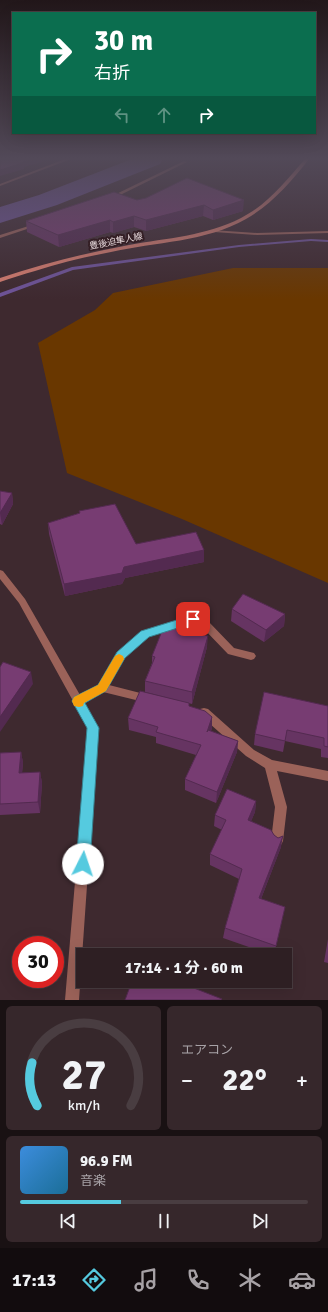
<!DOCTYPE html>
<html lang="ja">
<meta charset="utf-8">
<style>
body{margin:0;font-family:Signika,"Noto Sans JP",sans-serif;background:#36272b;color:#f1f3f6;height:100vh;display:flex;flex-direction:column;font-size:15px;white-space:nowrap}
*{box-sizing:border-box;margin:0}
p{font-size:13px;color:#a7a2a6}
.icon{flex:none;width:22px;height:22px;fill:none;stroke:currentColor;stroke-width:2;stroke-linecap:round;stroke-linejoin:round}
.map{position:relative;height:1000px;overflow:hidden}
.drawer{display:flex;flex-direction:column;gap:6px;padding:6px;background:#191113;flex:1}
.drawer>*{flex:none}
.top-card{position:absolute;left:12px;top:12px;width:304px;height:122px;border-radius:0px;box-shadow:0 4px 16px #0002,0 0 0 1px #493d41;background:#0b6e4f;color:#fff;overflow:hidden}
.speed{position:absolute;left:12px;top:936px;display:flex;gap:8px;font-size:20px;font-weight:700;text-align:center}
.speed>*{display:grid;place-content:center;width:52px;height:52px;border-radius:50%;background:#2e1f23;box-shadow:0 4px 16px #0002,0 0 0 1px #493d41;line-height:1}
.speed .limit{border:6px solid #d22;background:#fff;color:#111}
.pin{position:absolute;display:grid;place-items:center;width:34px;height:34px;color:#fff;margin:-17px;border-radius:8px;box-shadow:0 2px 6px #0006}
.me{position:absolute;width:44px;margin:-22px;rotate:4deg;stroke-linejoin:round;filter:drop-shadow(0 0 3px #0008)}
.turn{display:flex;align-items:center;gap:14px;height:84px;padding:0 16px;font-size:18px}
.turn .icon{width:52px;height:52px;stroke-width:2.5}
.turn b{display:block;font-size:28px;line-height:34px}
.lanes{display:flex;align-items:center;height:38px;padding:0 16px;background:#0003;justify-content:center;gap:20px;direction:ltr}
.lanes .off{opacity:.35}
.big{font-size:30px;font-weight:700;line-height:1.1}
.drawer .widget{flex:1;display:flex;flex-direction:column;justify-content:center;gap:6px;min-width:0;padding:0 14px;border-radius:6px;background:#36272b}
.drawer .dial{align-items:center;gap:0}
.dial svg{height:104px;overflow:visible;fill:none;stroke:#493d41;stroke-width:7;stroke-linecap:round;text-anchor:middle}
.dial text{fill:#f1f3f6;stroke:none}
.song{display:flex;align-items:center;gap:12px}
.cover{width:48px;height:48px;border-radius:6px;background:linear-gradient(135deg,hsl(210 70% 55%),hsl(200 70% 35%))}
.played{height:4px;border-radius:2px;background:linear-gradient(90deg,#55cadf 35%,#493d41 35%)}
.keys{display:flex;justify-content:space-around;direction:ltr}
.heat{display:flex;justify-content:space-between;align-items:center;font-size:22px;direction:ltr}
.drawer .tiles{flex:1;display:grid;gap:6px;grid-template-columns:1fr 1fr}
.widget:last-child{grid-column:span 2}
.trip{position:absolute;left:76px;top:948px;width:216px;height:40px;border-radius:0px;background:#2e1f23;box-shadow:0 4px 16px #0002,0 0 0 1px #493d41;font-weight:700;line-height:40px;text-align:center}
.tab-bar{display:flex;height:64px;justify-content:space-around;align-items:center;background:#120c0e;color:#a7a2a6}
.tab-bar .icon{width:28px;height:28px}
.tab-bar .active{color:#55cadf}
.tab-bar b{font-size:18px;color:#f1f3f6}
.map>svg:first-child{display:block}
.green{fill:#693700}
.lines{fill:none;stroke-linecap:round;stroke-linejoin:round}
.stream{fill:#6e5398;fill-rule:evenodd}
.river{fill:#6e5398;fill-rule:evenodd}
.minor{fill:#9b6259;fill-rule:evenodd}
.secondary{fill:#d67c6e;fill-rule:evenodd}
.wall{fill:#663462}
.shaded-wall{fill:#532a50}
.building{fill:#773c72;stroke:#532a50}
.route{fill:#55cadf;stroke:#378391}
.slow{fill:#f59e0b}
.labels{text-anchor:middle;stroke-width:4;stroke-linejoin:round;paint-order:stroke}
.far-street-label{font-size:9px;fill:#e6d8db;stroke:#341f25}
</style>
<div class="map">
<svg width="328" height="1000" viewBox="0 0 328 1000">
<rect width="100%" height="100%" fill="#3e292f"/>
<path class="green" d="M233,268H328V583L182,519L67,473L38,343L95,310L113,293Z"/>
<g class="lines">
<path class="stream" d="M311,239L328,240V242L311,241L239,247L73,270L0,297V293L72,267L239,245Z"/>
<path class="river" d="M132,159H163L160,164L57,205L0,223V207L39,195Z"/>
<path class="minor" d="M65,159H71L0,186V184Z
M184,161L187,162L112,199L108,198Z
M35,224L39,225L0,238V235Z
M212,230L257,233L328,231V233L257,235L214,232H212Z
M0,570L3,571L25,599L80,695L98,685L118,652L142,631L193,615L208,621L234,648L254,653L256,656L254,659L251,660L228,654L202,627L193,623L148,637L124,658L109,685L152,696L153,699L152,702L148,703L103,692L84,703L98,728L79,1000H65L88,728L19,603L0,579Z
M204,708L208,709L254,750L272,760L328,771V781L277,771L287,807L283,841L281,845L277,847L273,845L271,841L275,807L265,768L246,756L200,715L199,712L200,709Z"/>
<path class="secondary" d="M305,159H309C291,182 271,205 246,219C206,242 155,242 111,252C85,257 60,263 35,271C23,274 12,278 0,282V278C42,264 85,253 129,245C167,238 206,236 241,218C267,205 286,181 305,159Z"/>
</g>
<path class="wall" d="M187,178L243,211L213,220L203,216L146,231L134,227L113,233L110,232L59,247L27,232L26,221L137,200L146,198Z
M0,491L12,493L13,504L2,525L0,524Z
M79,511L136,544L204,550V562L125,578L122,584L65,596L49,534L48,523L80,513Z
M232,609L285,614L284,626L264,642L231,621Z
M207,647L192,704L145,692V681L152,663V656Z
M189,706L212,728L211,731L238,741L237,752L216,803L185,790V779L196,755L156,743V737L129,730L128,718Z
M328,706V758L321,757V749L285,741L283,752L254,745L255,734Z
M21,752L23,763L22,773L40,772L42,783L40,813L0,815V753Z
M256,801L255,812L251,821L274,835L281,847L261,899L285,907L274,955H272L223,938L225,928L239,879L210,865V854L222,830L214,826L215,815Z
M328,939V963L324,962Z"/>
<path class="shaded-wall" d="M33,159H42V162L24,167V169L0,176V170L20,163Z
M244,200L243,211L213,220V210Z
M204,205L203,216L146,231V220Z
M134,216V227L113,233V222Z
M110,220V232L59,247L58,235Z
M12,493L13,504L2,525L0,513Z
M204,550V562L125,578L122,584L65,596L64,584L124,567Z
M285,614L284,626L264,642L266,630Z
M208,636L207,647L192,704V692Z
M31,672L33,684L0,732V717Z
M212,717V728L206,744L207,732Z
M238,741L237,752L216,803L217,792Z
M21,752L23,763L21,784L19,773Z
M40,772L42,783L40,813L38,802Z
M256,801L255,812L247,831L248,820Z
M283,836L281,847L257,909L259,898Z"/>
<path class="building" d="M0,159H33L20,163H23L0,170Z
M187,178L244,200L213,210L204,205L146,220L134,216L113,222L110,220L58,235L26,221L114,192L137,200L146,198Z
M0,491L12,493L0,513Z
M115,504L136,544L196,532L204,550L124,567L122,573L64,584L48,523L80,513L79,511Z
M243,594L285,614L266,630L232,609Z
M164,626L208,636L192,692L145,681L155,657L152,656Z
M3,662L31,672L0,717V667Z
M140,691L189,703V706L205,711L212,717L207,732L208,730L238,741L217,792L185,779L201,745L156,732L158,727L128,718Z
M264,692L328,706V747L324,746V738L287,730L285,741L255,734Z
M21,752L19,773L40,772L38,802L0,804V753Z
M227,789L256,801L248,820L271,830L274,835L278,838L283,836L259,898L285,907L276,946L225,928L242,869L210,854L226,820L215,815Z
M132,981H176L222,999L221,1000H125Z"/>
<linearGradient id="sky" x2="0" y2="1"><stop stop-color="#22171a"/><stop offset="0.53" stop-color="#524958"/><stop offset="1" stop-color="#524958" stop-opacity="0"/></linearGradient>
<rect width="328" height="299" fill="url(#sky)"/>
<path class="route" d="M193,615L197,616L198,619L197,622L149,637L125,658L106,691L85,703L99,728L90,864L88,869L83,871L78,869L76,864L87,728L72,701L74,697L98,685L117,652L141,631Z"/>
<path class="slow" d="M119,654L123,656L124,659L106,691L84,703L83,706L79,707L74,706L72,701L74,697L98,685L115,656Z"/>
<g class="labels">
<g class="far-street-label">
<text transform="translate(116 241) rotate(-11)" y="3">豊後迫隼人線</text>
</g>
</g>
</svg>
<div class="speed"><div class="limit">30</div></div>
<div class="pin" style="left:193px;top:619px;background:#d93025"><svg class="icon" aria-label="arrive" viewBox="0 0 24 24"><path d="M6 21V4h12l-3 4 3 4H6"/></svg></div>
<svg class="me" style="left:83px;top:864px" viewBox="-20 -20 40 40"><circle r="19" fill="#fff"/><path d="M0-13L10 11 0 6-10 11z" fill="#55cadf"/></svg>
<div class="trip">17:14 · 1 分 · 60 m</div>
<div class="top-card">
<div class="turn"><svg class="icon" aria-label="right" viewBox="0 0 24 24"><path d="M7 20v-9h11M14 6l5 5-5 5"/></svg><div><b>30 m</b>右折</div></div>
<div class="lanes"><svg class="icon off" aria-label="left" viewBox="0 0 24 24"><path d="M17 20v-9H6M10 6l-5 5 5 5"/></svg><svg class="icon off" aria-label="ahead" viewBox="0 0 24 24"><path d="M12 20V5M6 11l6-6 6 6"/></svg><svg class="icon" aria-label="right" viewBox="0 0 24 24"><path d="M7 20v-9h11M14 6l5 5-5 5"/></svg></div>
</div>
</div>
<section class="drawer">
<div class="tiles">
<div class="widget dial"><svg viewBox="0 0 100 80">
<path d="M14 69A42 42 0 1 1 86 69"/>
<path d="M14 69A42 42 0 0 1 10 36" stroke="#55cadf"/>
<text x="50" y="56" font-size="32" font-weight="700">27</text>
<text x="50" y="72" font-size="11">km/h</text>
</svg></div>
<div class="widget"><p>エアコン</p>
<div class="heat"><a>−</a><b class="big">22°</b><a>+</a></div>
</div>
<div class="widget">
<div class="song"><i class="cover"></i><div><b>96.9 FM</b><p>音楽</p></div></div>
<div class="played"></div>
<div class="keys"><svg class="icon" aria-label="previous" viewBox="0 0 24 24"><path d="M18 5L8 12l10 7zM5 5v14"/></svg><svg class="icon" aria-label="pause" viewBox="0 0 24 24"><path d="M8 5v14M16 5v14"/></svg><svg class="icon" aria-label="next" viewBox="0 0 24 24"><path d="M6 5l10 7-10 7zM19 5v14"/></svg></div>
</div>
</div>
</section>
<nav class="tab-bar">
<b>17:13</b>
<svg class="icon active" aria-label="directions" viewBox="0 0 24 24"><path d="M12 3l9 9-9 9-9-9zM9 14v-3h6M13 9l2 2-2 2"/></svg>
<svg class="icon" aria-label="music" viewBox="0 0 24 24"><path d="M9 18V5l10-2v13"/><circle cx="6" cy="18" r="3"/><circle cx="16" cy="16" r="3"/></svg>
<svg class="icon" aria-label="phone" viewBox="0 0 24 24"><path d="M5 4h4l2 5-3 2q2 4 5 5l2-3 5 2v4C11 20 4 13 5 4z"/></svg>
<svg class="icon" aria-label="climate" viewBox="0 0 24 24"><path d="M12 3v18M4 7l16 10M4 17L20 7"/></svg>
<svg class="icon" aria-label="car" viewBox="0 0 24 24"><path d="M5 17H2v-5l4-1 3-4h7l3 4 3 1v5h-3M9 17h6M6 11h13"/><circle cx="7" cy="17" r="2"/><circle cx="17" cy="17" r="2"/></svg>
</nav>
